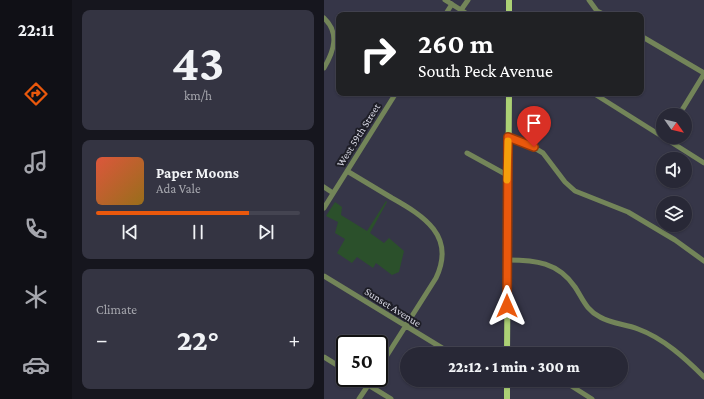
<!DOCTYPE html>
<meta charset="utf-8">
<style>
body{margin:0;font-family:"Crimson Pro",serif;background:#343442;color:#f1f3f6;height:100vh;display:flex;flex-direction:column;font-size:15px;white-space:nowrap}
*{box-sizing:border-box;margin:0}
p{font-size:13px;color:#a5a6ad}
.icon{flex:none;width:22px;height:22px;fill:none;stroke:currentColor;stroke-width:2;stroke-linecap:round;stroke-linejoin:round}
.map{position:relative;flex:1;overflow:hidden}
.details{display:flex;flex-direction:column;gap:10px;padding:10px;background:#16161e;width:252px}
.details>*{flex:none}
.hud{position:absolute;left:12px;top:12px;width:308px;height:84px;border-radius:8px;box-shadow:0 1px 3px #0004,0 0 0 1px #444451;background:#202124;color:#fff;overflow:hidden}
.needle{width:26px;rotate:124deg}
.buttons{position:absolute;left:332px;top:108px;display:grid;gap:8px}
.buttons a{display:grid;place-items:center;width:36px;height:36px;border-radius:50%;background:#282836;box-shadow:0 1px 3px #0004,0 0 0 1px #444451;font-size:20px}
.speed{position:absolute;left:12px;top:335px;display:flex;gap:8px;font-size:20px;font-weight:700;text-align:center}
.speed>*{display:grid;place-content:center;width:52px;height:52px;border-radius:50%;background:#282836;box-shadow:0 1px 3px #0004,0 0 0 1px #444451;line-height:1}
.speed .limit{border:2px solid #111;border-radius:6px;background:#fff;color:#111}
.pin{position:absolute;display:grid;place-items:center;width:34px;height:34px;color:#fff;margin:-41px -17px;border-radius:50% 50% 50% 0;rotate:-45deg;box-shadow:0 0 4px #0007}
.pin .icon{rotate:45deg}
.me{position:absolute;width:44px;margin:-22px;rotate:0deg;stroke-linejoin:round;filter:drop-shadow(0 0 3px #0008)}
.turn{display:flex;align-items:center;gap:14px;height:84px;padding:0 16px;font-size:18px}
.turn .icon{width:52px;height:52px;stroke-width:2.5}
.turn b{display:block;font-size:28px;line-height:34px}
.big{font-size:30px;font-weight:800;line-height:1.1}
.details .tile{flex:1;display:flex;flex-direction:column;justify-content:center;gap:6px;min-width:0;padding:0 14px;border-radius:8px;background:#343442}
.details .dial{align-items:center;gap:0}
.dial b{font-size:52px;line-height:1}
.song{display:flex;align-items:center;gap:12px}
.cover{width:48px;height:48px;border-radius:6px;background:linear-gradient(135deg,hsl(10 70% 55%),hsl(40 70% 35%))}
.played{height:4px;border-radius:2px;background:linear-gradient(90deg,#ea580c 75%,#444451 75%)}
.keys{display:flex;justify-content:space-around;direction:ltr}
.heat{display:flex;justify-content:space-between;align-items:center;font-size:22px;direction:ltr}
.trip{position:absolute;left:76px;top:347px;width:228px;height:40px;border-radius:20px;background:#282836;box-shadow:0 1px 3px #0004,0 0 0 1px #444451;font-weight:800;line-height:40px;text-align:center}
main{display:flex;flex:1;min-height:0}
.dock{display:flex;flex-direction:column;width:72px;justify-content:space-around;align-items:center;background:#101016;color:#a5a6ad}
.dock .icon{width:28px;height:28px}
.dock .active{color:#ea580c}
.dock b{font-size:18px;color:#f1f3f6}
.map>svg:first-child{display:block}
.green{fill:#2b502b}
.lines{fill:none;stroke-linecap:round;stroke-linejoin:round}
.minor{stroke:#738559;stroke-width:5}
.major{stroke:#acd175;stroke-width:6}
.route-casing{stroke:#983908;stroke-width:10}
.route{stroke:#ea580c;stroke-width:7}
.slow{stroke:#f59e0b;stroke-width:7}
.labels{text-anchor:middle;stroke-width:4;stroke-linejoin:round;paint-order:stroke}
.street-label{font-size:11px;fill:#d5d5e1;stroke:#1e1e27}
</style>
<main>
<nav class="dock">
<b>22:11</b>
<svg class="icon active" aria-label="directions" viewBox="0 0 24 24"><path d="M12 3l9 9-9 9-9-9zM9 14v-3h6M13 9l2 2-2 2"/></svg>
<svg class="icon" aria-label="music" viewBox="0 0 24 24"><path d="M9 18V5l10-2v13"/><circle cx="6" cy="18" r="3"/><circle cx="16" cy="16" r="3"/></svg>
<svg class="icon" aria-label="phone" viewBox="0 0 24 24"><path d="M5 4h4l2 5-3 2q2 4 5 5l2-3 5 2v4C11 20 4 13 5 4z"/></svg>
<svg class="icon" aria-label="climate" viewBox="0 0 24 24"><path d="M12 3v18M4 7l16 10M4 17L20 7"/></svg>
<svg class="icon" aria-label="car" viewBox="0 0 24 24"><path d="M5 17H2v-5l4-1 3-4h7l3 4 3 1v5h-3M9 17h6M6 11h13"/><circle cx="7" cy="17" r="2"/><circle cx="17" cy="17" r="2"/></svg>
</nav>
<section class="details">
<div class="tile dial"><b>43</b><p>km/h</p></div>
<div class="tile">
<div class="song"><i class="cover"></i><div><b>Paper Moons</b><p>Ada Vale</p></div></div>
<div class="played"></div>
<div class="keys"><svg class="icon" aria-label="previous" viewBox="0 0 24 24"><path d="M18 5L8 12l10 7zM5 5v14"/></svg><svg class="icon" aria-label="pause" viewBox="0 0 24 24"><path d="M8 5v14M16 5v14"/></svg><svg class="icon" aria-label="next" viewBox="0 0 24 24"><path d="M6 5l10 7-10 7zM19 5v14"/></svg></div>
</div>
<div class="tile"><p>Climate</p>
<div class="heat"><a>−</a><b class="big">22°</b><a>+</a></div>
</div>
</section>
<div class="map">
<svg width="380" height="399" viewBox="0 0 380 399">
<rect width="100%" height="100%" fill="#363648"/>
<path class="green" d="M62,201L63,202L46,233L60,243L65,238L80,251L75,272L68,275L52,263L49,268L33,257L28,263L13,253L21,239L11,233L14,222L2,216L11,202L18,207L17,215L43,231Z"/>
<g class="lines">
<path class="minor" d="M121,0L145,15
M265,0L273,11L281,15
M137,10L144,0
M121,15L128,4
M0,18C16,33 10,51 0,68
M317,36L380,73
M269,93L339,137
M355,115L380,74
M184,137L197,140L219,153L241,182L251,191L304,212L351,240L380,261
M339,137L380,163
M143,153L183,175
M23,171C38,180 53,189 68,198C100,216 132,236 112,278L55,368
M0,187L9,193
M0,208L72,93
M184,260C211,260 234,262 251,287C259,299 262,310 276,317C288,324 301,324 314,329C339,338 361,358 380,377
M0,276L128,354
M183,351L209,354
M0,357L21,370
M33,378L67,399
M172,380L183,386
M238,380L268,399
M35,399L49,378"/>
<path class="major" d="M185,15V0
M183,354L185,93
M183,380V399"/>
</g>
<g class="lines">
<defs>
<path id="route" d="M183,306L184,137L210,147"/>
</defs>
<use href="#route" class="route-casing"/>
<use href="#route" class="route"/>
<path class="slow" d="M183,180L184,141"/>
</g>
<g class="labels">
<g class="street-label">
<text transform="translate(34 135) rotate(-58)" y="4">West 59th Street</text>
<text transform="translate(69 307) rotate(32)" y="4">Sunset Avenue</text>
</g>
</g>
</svg>
<div class="buttons">
<a><svg class="needle" viewBox="-14 -14 28 28"><path d="M0-13l5 13h-10z" fill="#e53935"/><path d="M0 13l5-13h-10z" fill="#a5a6ad"/></svg></a>
<a><svg class="icon" aria-label="sound" viewBox="0 0 24 24"><path d="M4 9h4l5-4v14l-5-4H4zM17 9q2 3 0 6"/></svg></a>
<a><svg class="icon" aria-label="layers" viewBox="0 0 24 24"><path d="M12 4l9 5-9 5-9-5zM3 14l9 5 9-5"/></svg></a>
</div>
<div class="speed"><div class="limit">50</div></div>
<div class="pin" style="left:210px;top:147px;background:#d93025"><svg class="icon" aria-label="arrive" viewBox="0 0 24 24"><path d="M6 21V4h12l-3 4 3 4H6"/></svg></div>
<svg class="me" style="left:183px;top:306px" viewBox="-20 -20 40 40"><path d="M0-17L14 15 0 8-14 15z" fill="#ea580c" stroke="#fff" stroke-width="4"/></svg>
<div class="trip">22:12 · 1 min · 300 m</div>
<div class="hud">
<div class="turn"><svg class="icon" aria-label="right" viewBox="0 0 24 24"><path d="M7 20v-9h11M14 6l5 5-5 5"/></svg><div><b>260 m</b>South Peck Avenue</div></div>
</div>
</div>
</main>
